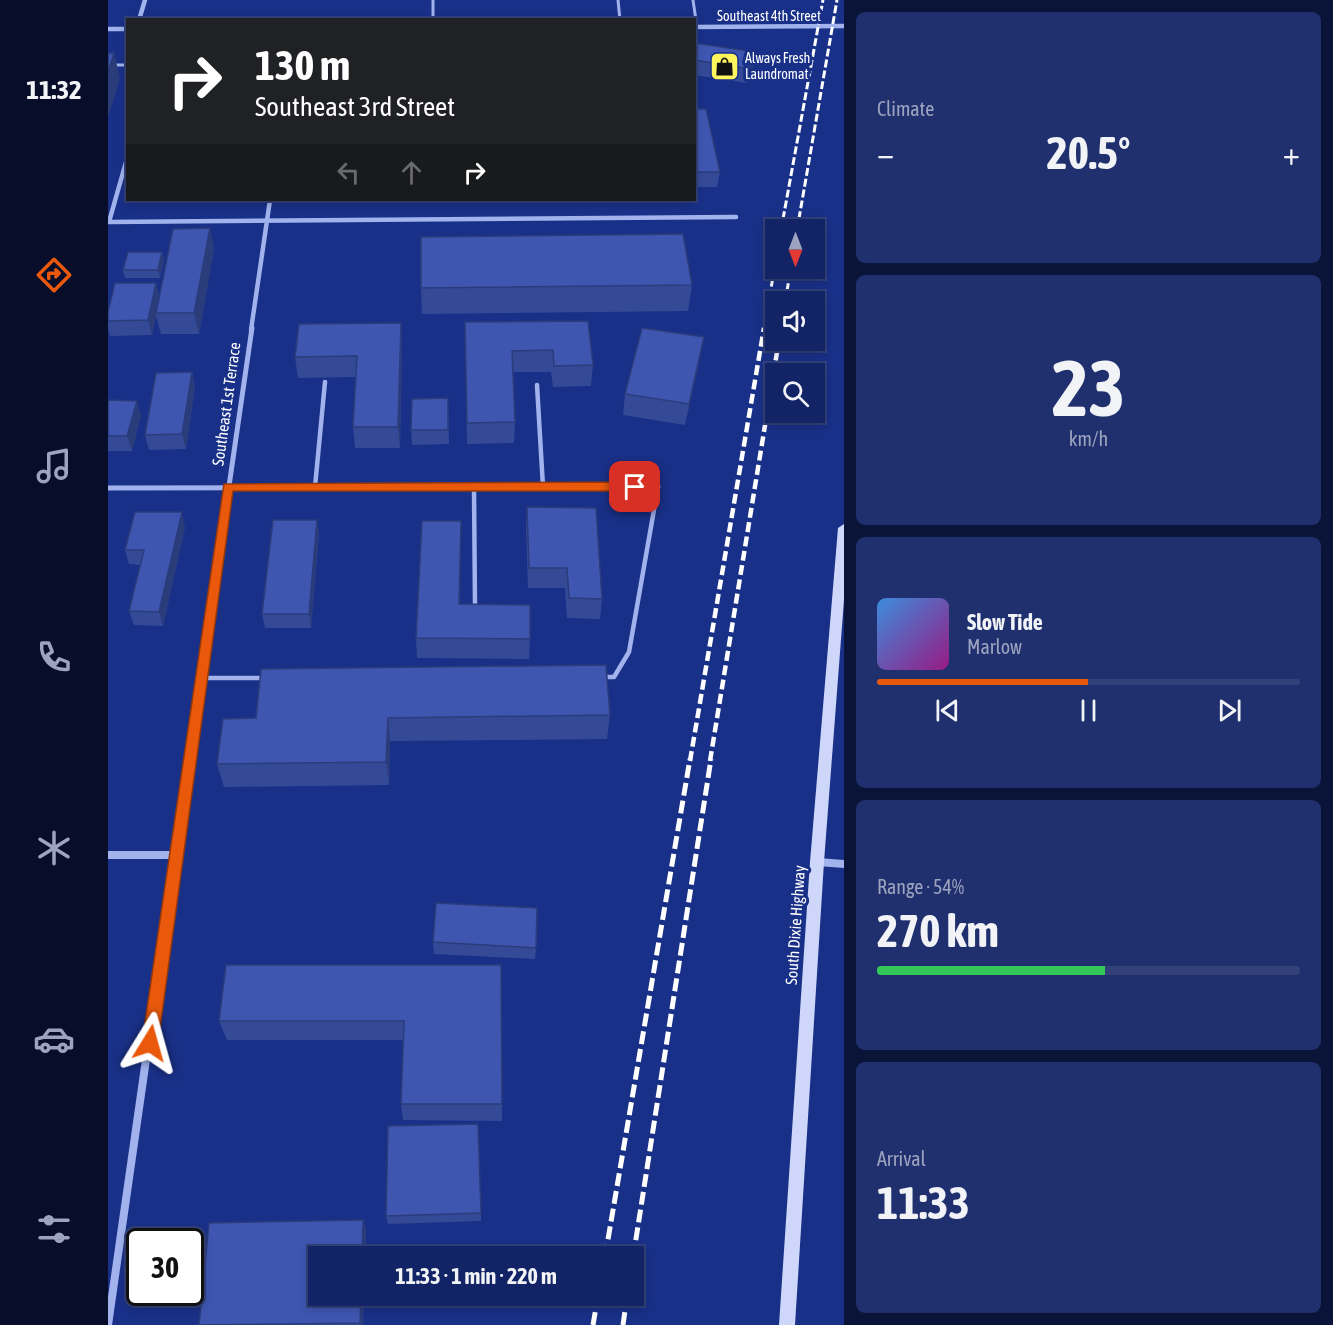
<!DOCTYPE html>
<meta charset="utf-8">
<style>
body{margin:0;font-family:"Asap Condensed",sans-serif;background:#20306f;color:#f1f3f6;height:100vh;display:flex;flex-direction:column;font-size:22px;white-space:nowrap}
*{box-sizing:border-box;margin:0}
p{font-size:20px;color:#9da4bf}
.icon{flex:none;width:33px;height:33px;fill:none;stroke:currentColor;stroke-width:2;stroke-linecap:round;stroke-linejoin:round}
.map{position:relative;flex:1;overflow:hidden}
.details{display:flex;flex-direction:column;gap:12px;padding:12px;background:#0a1438;width:489px}
.details>*{flex:none}
.banner{position:absolute;left:18px;top:18px;width:570px;height:183px;border-radius:0px;box-shadow:0 3px 9px #0003,0 0 0 2px #32417a;background:#202124;color:#fff;overflow:hidden}
.needle{width:39px;rotate:180deg}
.buttons{position:absolute;left:657px;top:219px;display:grid;gap:12px}
.buttons a{display:grid;place-items:center;width:60px;height:60px;border-radius:0px;background:#132466;box-shadow:0 3px 9px #0003,0 0 0 2px #32417a;font-size:30px}
.speed{position:absolute;left:18px;top:1228px;display:flex;gap:12px;font-size:30px;font-weight:700;text-align:center}
.speed>*{display:grid;place-content:center;width:78px;height:78px;border-radius:50%;background:#132466;box-shadow:0 3px 9px #0003,0 0 0 2px #32417a;line-height:1}
.speed .limit{border:3px solid #111;border-radius:9px;background:#fff;color:#111}
.pin{position:absolute;display:grid;place-items:center;width:51px;height:51px;color:#fff;margin:-26px;border-radius:12px;box-shadow:0 3px 9px #0006}
.me{position:absolute;width:66px;margin:-33px;rotate:8deg;stroke-linejoin:round;filter:drop-shadow(0 0 4px #0008)}
.turn{display:flex;align-items:center;gap:21px;height:126px;padding:0 30px;font-size:27px}
.turn .icon{width:78px;height:78px;stroke-width:2.5}
.turn b{display:block;font-size:42px;line-height:51px}
.lanes{display:flex;align-items:center;height:57px;padding:0 30px;background:#0003;justify-content:center;gap:30px;direction:ltr}
.lanes .off{opacity:.35}
.big{font-size:45px;font-weight:700;line-height:1.1}
.details .card{flex:1;display:flex;flex-direction:column;justify-content:center;gap:9px;min-width:0;padding:0 21px;border-radius:9px;background:#20306f}
.details .dial{align-items:center;gap:0}
.dial b{font-size:78px;line-height:1}
.song{display:flex;align-items:center;gap:18px}
.cover{width:72px;height:72px;border-radius:9px;background:linear-gradient(135deg,hsl(210 70% 55%),hsl(310 70% 35%))}
.played{height:6px;border-radius:3px;background:linear-gradient(90deg,#ea580c 50%,#32417a 50%)}
.keys{display:flex;justify-content:space-around;direction:ltr}
.heat{display:flex;justify-content:space-between;align-items:center;font-size:33px;direction:ltr}
.charge{height:9px;border-radius:4px;background:linear-gradient(90deg,#34c759 54%,#32417a 0)}
.trip{position:absolute;left:200px;top:1246px;width:336px;height:60px;border-radius:0px;background:#132466;box-shadow:0 3px 9px #0003,0 0 0 2px #32417a;font-weight:700;line-height:60px;text-align:center}
main{display:flex;flex:1;min-height:0}
.tab-bar{display:flex;flex-direction:column;width:108px;justify-content:space-around;align-items:center;background:#080e29;color:#9da4bf}
.tab-bar .icon{width:42px;height:42px}
.tab-bar .selected{color:#ea580c}
.tab-bar b{font-size:27px;color:#f1f3f6}
.map>svg:first-child{display:block}
.lines{fill:none;stroke-linecap:round;stroke-linejoin:round}
.lane-far1{stroke:#a1b2ed;stroke-width:3}
.lane{stroke:#a1b2ed;stroke-width:4.5}
.street-far2{stroke:#a1b2ed;stroke-width:4.5}
.street-far1{stroke:#a1b2ed;stroke-width:5}
.street{stroke:#a1b2ed;stroke-width:8}
.secondary{fill:#ced7f9;fill-rule:evenodd}
.rail-far2{stroke:#fff;stroke-width:3;stroke-dasharray:8 3;stroke-linecap:butt}
.rail-far1{stroke:#fff;stroke-width:4.5;stroke-dasharray:10 4.5;stroke-linecap:butt}
.rail{stroke:#fff;stroke-width:5;stroke-dasharray:13 5;stroke-linecap:butt}
.wall{fill:#354a97}
.shaded-wall{fill:#2b3c7b}
.building{fill:#3e56b0;stroke:#2b3c7b;stroke-width:1.5}
.route{fill:#ea580c;stroke:#983908;stroke-width:1.5}
.labels{text-anchor:middle;stroke-width:6;stroke-linejoin:round;paint-order:stroke}
.far-street-label{font-size:14px;fill:#fff;stroke:#193088}
.far-poi-label{font-size:14px;fill:#fff;stroke:#193088;text-anchor:start}
.street-label{font-size:16px;fill:#fff;stroke:#193088}
</style>
<main>
<nav class="tab-bar">
<b>11:32</b>
<svg class="icon selected" aria-label="directions" viewBox="0 0 24 24"><path d="M12 3l9 9-9 9-9-9zM9 14v-3h6M13 9l2 2-2 2"/></svg>
<svg class="icon" aria-label="music" viewBox="0 0 24 24"><path d="M9 18V5l10-2v13"/><circle cx="6" cy="18" r="3"/><circle cx="16" cy="16" r="3"/></svg>
<svg class="icon" aria-label="phone" viewBox="0 0 24 24"><path d="M5 4h4l2 5-3 2q2 4 5 5l2-3 5 2v4C11 20 4 13 5 4z"/></svg>
<svg class="icon" aria-label="climate" viewBox="0 0 24 24"><path d="M12 3v18M4 7l16 10M4 17L20 7"/></svg>
<svg class="icon" aria-label="car" viewBox="0 0 24 24"><path d="M5 17H2v-5l4-1 3-4h7l3 4 3 1v5h-3M9 17h6M6 11h13"/><circle cx="7" cy="17" r="2"/><circle cx="17" cy="17" r="2"/></svg>
<svg class="icon" aria-label="filters" viewBox="0 0 24 24"><path d="M4 7h16M4 17h16"/><circle cx="9" cy="7" r="2"/><circle cx="15" cy="17" r="2"/></svg>
</nav>
<div class="map">
<svg width="736" height="1325" viewBox="0 0 736 1325">
<rect width="100%" height="100%" fill="#193088"/>
<g class="lines">
<path class="lane-far1" d="M325,0V20
M510,0L512,20
M585,0L589,27
M0,65H20"/>
<path class="lane" d="M429,385L435,487
M207,487L217,382
M366,487L367,607
M493,677H506L521,652L550,487
M94,678H157"/>
<path class="street-far2" d="M31,20L37,0
M586,27L736,26
M0,29H20
M0,222L628,217
M1,222L20,155
M143,330L162,200"/>
<path class="street-far1" d="M0,488L550,487
M81,761L144,328"/>
<path class="street" d="M0,855H70
M710,862L736,864
M0,1325L81,759"/>
<path class="secondary" d="M736,524V600L716,862L687,1325H671L702,862L730,528Z"/>
<path class="rail-far2" d="M673,230L715,0
M689,230L729,0
M677,302L683,268
M656,330L668,259"/>
<path class="rail-far1" d="M582,761L656,328
M602,761L671,340"/>
<path class="rail" d="M497,1257L582,759
M525,1258L603,759
M485,1325L490,1296
M515,1325L519,1296"/>
</g>
<path class="wall" d="M586,43L645,67L639,83L586,75Z
M586,109L612,172L609,187H586Z
M102,228L106,249L91,334H53L48,316L44,335L2,336L0,328V312L48,283L51,295Z
M54,252L56,259L52,278H17L15,270Z
M584,285L580,311L314,314L313,288Z
M480,321L485,365L483,386L445,387L443,372H405L407,422L406,443L359,444L357,322Z
M293,323L294,344L292,448H247L245,427L248,377L190,378L187,357Z
M592,358L577,425L515,415L517,394Z
M84,372L87,387L78,449L41,450L37,435Z
M340,398L341,444L304,445L303,430Z
M0,400L33,415L24,451H0Z
M419,507L494,599L492,619L459,618L457,588H420L418,528Z
M209,520L211,534L203,628H157L154,614Z
M353,521L352,604L422,639L421,659L309,658L308,638Z
M77,527L55,626L26,625L21,611L32,565L21,564L17,550Z
M502,715L499,739L282,741L281,785L116,787L109,764L115,719Z
M325,942L428,948L427,959L326,954Z
M393,965L394,1104V1121L295,1120L293,1104L295,1040H119L111,1021Z
M373,1213V1221L280,1224L278,1216Z
M255,1220L258,1231V1257H210V1296H256L255,1325H91L101,1223Z"/>
<path class="shaded-wall" d="M648,52L645,67L639,83L642,69Z
M6,53L12,78L0,118V72Z
M102,228L106,249L91,334L86,313Z
M54,252L56,259L52,278L50,270Z
M48,283L52,298L48,313V316L44,335L40,320Z
M293,323L294,344L292,448L290,427Z
M596,337L592,358L577,425L581,404Z
M84,372L87,387L78,449L74,434Z
M29,401L33,415L24,451L19,436Z
M74,512L77,527L55,626L51,612Z
M209,520L211,534L203,628L201,614Z
M353,521V542L351,624V604Z
M280,718L282,741L281,785L278,762Z
M255,1220L258,1231V1257H254Z
M253,1296H256L255,1325H253L252,1323Z"/>
<path class="building" d="M586,43L648,52L642,69L586,60Z
M0,53H6L0,72Z
M586,109H598L612,172H586Z
M102,228L86,313H48L65,229Z
M575,234L584,285L313,288V237Z
M20,252H54L50,270H15Z
M7,283H48L40,320L0,321V312Z
M480,321L485,365L446,366L445,350L404,351L407,422L359,423L357,322Z
M293,323L290,427H245L249,356L187,357L191,324Z
M534,328L596,337L581,404L517,394Z
M84,372L74,434L37,435L48,373Z
M340,398V430H303L304,399Z
M0,400L29,401L19,436H0Z
M419,507L488,508L494,599L461,598L459,568H421Z
M27,512H74L51,612L21,611L36,550H17Z
M165,520H209L201,614H154Z
M314,521H353L351,604L422,605V639L308,638Z
M498,665L502,715L280,718L278,762L109,764L115,719L148,718L153,669Z
M328,903L429,908L428,948L325,942Z
M118,965H393L394,1104H293L296,1021H111Z
M370,1124L373,1213L278,1216L280,1126Z
M255,1220L254,1257H210V1296H253L252,1323L91,1325L101,1223Z"/>
<path class="route" d="M527,482L533,487L527,491H125L50,1043L48,1049L42,1051L36,1049L34,1043L116,484Z"/>
<defs>
<symbol id="shop-square" viewBox="-11 -11 22 22"><rect x="-9" y="-9" width="18" height="18" rx="4" fill="#fff65d" stroke="#193088"/><path d="M-5-2.5h2.3a2.7 3.5 0 0 1 5.4 0H5L5.5 6h-11ZM-1.5-2.5h3a1.5 2.3 0 0 0-3 0Z" fill="#111"/></symbol>
</defs>
<g fill-rule="evenodd">
<use href="#shop-square" x="600" y="50" width="33" height="33"/>
</g>
<g class="labels">
<g class="far-street-label">
<text x="661" y="21">Southeast 4th Street</text>
</g>
<g class="far-poi-label">
<text x="637" y="63">Always Fresh<tspan x="637" dy="16">Laundromat</tspan></text>
</g>
<g class="street-label">
<text transform="translate(118 404) rotate(-82)" y="6">Southeast 1st Terrace</text>
<text transform="translate(687 925) rotate(-86)" y="6">South Dixie Highway</text>
</g>
</g>
</svg>
<div class="buttons">
<a><svg class="needle" viewBox="-14 -14 28 28"><path d="M0-13l5 13h-10z" fill="#e53935"/><path d="M0 13l5-13h-10z" fill="#9da4bf"/></svg></a>
<a><svg class="icon" aria-label="sound" viewBox="0 0 24 24"><path d="M4 9h4l5-4v14l-5-4H4zM17 9q2 3 0 6"/></svg></a>
<a><svg class="icon" aria-label="search" viewBox="0 0 24 24"><circle cx="10" cy="10" r="6"/><path d="M15 15l6 6"/></svg></a>
</div>
<div class="speed"><div class="limit">30</div></div>
<div class="pin" style="left:527px;top:487px;background:#d93025"><svg class="icon" aria-label="arrive" viewBox="0 0 24 24"><path d="M6 21V4h12l-3 4 3 4H6"/></svg></div>
<svg class="me" style="left:42px;top:1043px" viewBox="-20 -20 40 40"><path d="M0-17L14 15 0 8-14 15z" fill="#ea580c" stroke="#fff" stroke-width="4"/></svg>
<div class="trip">11:33 · 1 min · 220 m</div>
<div class="banner">
<div class="turn"><svg class="icon" aria-label="right" viewBox="0 0 24 24"><path d="M7 20v-9h11M14 6l5 5-5 5"/></svg><div><b>130 m</b>Southeast 3rd Street</div></div>
<div class="lanes"><svg class="icon off" aria-label="left" viewBox="0 0 24 24"><path d="M17 20v-9H6M10 6l-5 5 5 5"/></svg><svg class="icon off" aria-label="ahead" viewBox="0 0 24 24"><path d="M12 20V5M6 11l6-6 6 6"/></svg><svg class="icon" aria-label="right" viewBox="0 0 24 24"><path d="M7 20v-9h11M14 6l5 5-5 5"/></svg></div>
</div>
</div>
<section class="details">
<div class="card"><p>Climate</p>
<div class="heat"><a>−</a><b class="big">20.5°</b><a>+</a></div>
</div>
<div class="card dial"><b>23</b><p>km/h</p></div>
<div class="card">
<div class="song"><i class="cover"></i><div><b>Slow Tide</b><p>Marlow</p></div></div>
<div class="played"></div>
<div class="keys"><svg class="icon" aria-label="previous" viewBox="0 0 24 24"><path d="M18 5L8 12l10 7zM5 5v14"/></svg><svg class="icon" aria-label="pause" viewBox="0 0 24 24"><path d="M8 5v14M16 5v14"/></svg><svg class="icon" aria-label="next" viewBox="0 0 24 24"><path d="M6 5l10 7-10 7zM19 5v14"/></svg></div>
</div>
<div class="card"><p>Range · 54%</p><b class="big">270 km</b><div class="charge"></div></div>
<div class="card"><p>Arrival</p><b class="big">11:33</b></div>
</section>
</main>
